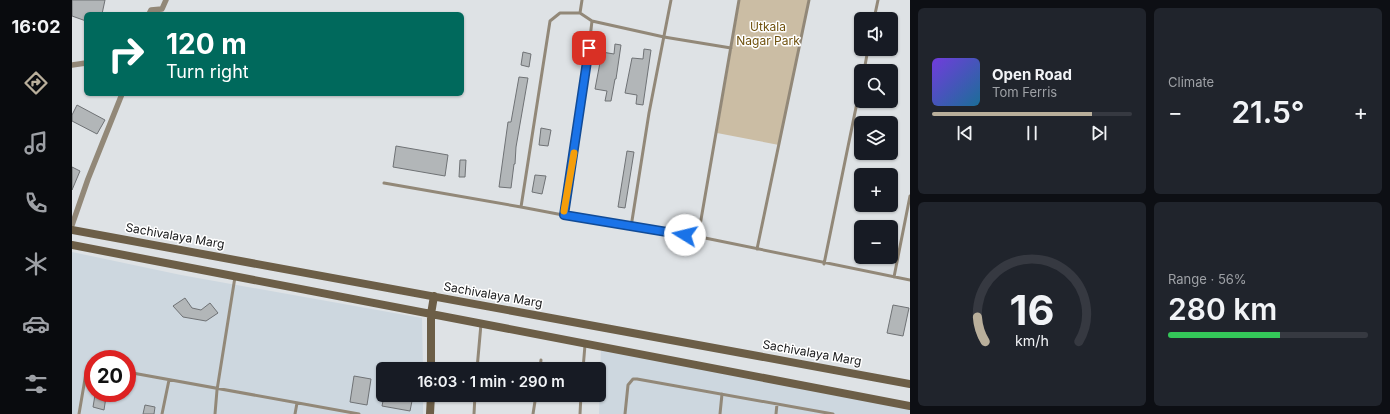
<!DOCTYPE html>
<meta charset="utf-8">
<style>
body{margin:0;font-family:Inter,sans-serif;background:#20242c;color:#f1f3f6;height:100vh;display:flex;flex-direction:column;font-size:15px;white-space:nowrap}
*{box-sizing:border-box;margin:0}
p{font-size:13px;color:#9ea1a6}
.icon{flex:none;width:22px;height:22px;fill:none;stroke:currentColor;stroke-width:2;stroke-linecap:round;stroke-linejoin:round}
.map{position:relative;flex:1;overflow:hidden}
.sheet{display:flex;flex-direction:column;gap:8px;padding:8px;background:#0d0f14;width:480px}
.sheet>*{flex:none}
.banner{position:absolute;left:12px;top:12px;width:380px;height:84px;border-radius:6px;box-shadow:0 1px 3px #0004;background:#00695c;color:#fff;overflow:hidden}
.fabs{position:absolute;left:782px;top:12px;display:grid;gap:8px}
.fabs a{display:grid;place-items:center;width:44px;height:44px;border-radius:6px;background:#171b24;box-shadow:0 1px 3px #0004;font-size:20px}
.speed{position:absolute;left:12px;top:350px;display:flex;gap:8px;font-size:20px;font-weight:700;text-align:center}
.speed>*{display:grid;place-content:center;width:52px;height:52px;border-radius:50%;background:#171b24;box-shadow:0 1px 3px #0004;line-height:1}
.speed .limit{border:6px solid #d22;background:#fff;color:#111}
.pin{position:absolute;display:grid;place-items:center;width:34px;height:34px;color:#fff;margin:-17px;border-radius:8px;box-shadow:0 2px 6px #0006}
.me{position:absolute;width:44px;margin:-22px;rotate:279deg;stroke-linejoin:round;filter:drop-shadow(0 0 3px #0008)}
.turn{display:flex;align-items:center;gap:14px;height:84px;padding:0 16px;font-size:18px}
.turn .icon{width:52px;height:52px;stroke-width:2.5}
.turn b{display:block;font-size:28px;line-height:34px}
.big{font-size:30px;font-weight:600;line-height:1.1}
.sheet .card{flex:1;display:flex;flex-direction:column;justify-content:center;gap:6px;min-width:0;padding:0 14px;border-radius:6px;background:#20242c}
.sheet .dial{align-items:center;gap:0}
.dial svg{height:104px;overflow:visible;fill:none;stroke:#363941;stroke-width:7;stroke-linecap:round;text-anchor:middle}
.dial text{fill:#f1f3f6;stroke:none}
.song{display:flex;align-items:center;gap:12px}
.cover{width:48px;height:48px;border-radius:6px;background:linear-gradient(135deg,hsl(260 70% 55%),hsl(200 70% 35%))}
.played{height:4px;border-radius:2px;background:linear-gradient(90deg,#b9af9b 80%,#363941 80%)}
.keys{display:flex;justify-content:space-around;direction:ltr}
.heat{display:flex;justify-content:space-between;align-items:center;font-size:22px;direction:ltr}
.charge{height:6px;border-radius:3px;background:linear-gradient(90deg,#34c759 56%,#363941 0)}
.sheet .tiles{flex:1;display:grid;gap:8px;grid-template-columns:repeat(2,1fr)}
.trip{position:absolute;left:304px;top:362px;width:230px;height:40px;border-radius:6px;background:#171b24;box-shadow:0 1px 3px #0004;font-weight:600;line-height:40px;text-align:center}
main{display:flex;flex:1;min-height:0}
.tab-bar{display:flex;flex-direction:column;width:72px;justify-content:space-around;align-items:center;background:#090b0e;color:#9ea1a6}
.tab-bar .icon{width:28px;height:28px}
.tab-bar .selected{color:#b9af9b}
.tab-bar b{font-size:18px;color:#f1f3f6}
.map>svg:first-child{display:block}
.built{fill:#cdd7df;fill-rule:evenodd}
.green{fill:#cbbda4}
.building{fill:#b2b6b8;stroke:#6f7275}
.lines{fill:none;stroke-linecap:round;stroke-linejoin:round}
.lane{stroke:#928878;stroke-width:3}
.street{stroke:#928878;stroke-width:5.5}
.secondary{stroke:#6c5e47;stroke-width:8}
.route-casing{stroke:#114b97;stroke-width:10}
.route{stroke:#1a73e8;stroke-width:7}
.slow{stroke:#f59e0b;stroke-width:7}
.labels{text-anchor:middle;stroke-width:3;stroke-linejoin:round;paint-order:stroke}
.park-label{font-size:12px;fill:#70520f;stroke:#fff}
.street-label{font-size:12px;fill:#161718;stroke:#fff}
</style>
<main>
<nav class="tab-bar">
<b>16:02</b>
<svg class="icon selected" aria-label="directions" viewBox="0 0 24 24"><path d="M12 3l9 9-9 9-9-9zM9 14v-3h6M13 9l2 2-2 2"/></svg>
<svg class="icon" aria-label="music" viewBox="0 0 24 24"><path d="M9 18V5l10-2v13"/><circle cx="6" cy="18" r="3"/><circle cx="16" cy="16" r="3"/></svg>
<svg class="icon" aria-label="phone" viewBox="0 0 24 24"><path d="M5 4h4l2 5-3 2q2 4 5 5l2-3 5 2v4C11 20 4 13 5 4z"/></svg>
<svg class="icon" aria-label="climate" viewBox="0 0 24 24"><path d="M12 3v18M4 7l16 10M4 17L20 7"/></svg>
<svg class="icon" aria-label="car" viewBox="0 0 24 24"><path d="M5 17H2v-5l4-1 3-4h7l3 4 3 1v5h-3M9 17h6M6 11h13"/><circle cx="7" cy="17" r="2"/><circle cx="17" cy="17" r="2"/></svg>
<svg class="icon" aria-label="filters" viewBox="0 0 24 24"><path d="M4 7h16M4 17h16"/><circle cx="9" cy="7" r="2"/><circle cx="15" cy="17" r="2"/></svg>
</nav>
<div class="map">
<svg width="838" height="414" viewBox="0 0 838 414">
<rect width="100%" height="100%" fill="#dee2e5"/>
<path class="built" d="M0,252L109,275L350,318L351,369H311V395H351V414H0ZM21,359H55V393H21Z
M529,348L838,408V414H527Z"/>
<path class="green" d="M668,0H736L707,145L645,133Z"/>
<path class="building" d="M0,0H33L30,14H14V21L0,16Z
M543,44L549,45L544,79H543L539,101H533L535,91L523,89L530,52L542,54Z
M572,49L579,50L571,105L564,104L565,95L553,93L560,58L571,59Z
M451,52L459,54L457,67L449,65Z
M447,77L456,78L444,147L443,164H442L439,188L427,187L436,122H439Z
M5,105L33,120L25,134L0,121V115Z
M469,128L479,130L476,146L467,145Z
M324,146L376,155L373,176L321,167Z
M555,151L562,152L553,208L546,207Z
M388,160H394L393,177H387Z
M0,167L8,171L0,190Z
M463,175L474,176L470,194L460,192Z
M113,298L120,308L129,310L138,303L146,313L134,321L111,317L101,306Z
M821,305L837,308L831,336L815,333Z
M282,376L299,379L295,405L278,402Z
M23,395L34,397L32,410L21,407Z
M312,396L340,401L338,411L310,406Z
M73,405L83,407L82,414H71Z"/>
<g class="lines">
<path class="lane" d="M510,0L508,13L520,21L512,89L491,215L633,238L838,280
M802,19L806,0
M520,21L592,37L659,48
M792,71L796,49
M312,183L449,207
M491,215L449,207L478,21L488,13H508
M559,227L577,113L599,0
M626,237L667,0
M685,249L737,0
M752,264L789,83
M822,277L838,196
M405,369L409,324
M468,369L469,360
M511,369L513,345
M55,372L287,414
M7,414L14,373L18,366H21
M90,414L97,380
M143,414L145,390L163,277
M223,414L225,403
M402,414L403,395
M461,414L464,395
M508,414L509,395
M553,414L556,385L561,379H565L761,414
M648,414L650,394
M704,414L705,404"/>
<path class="street" d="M77,14L79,10L90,9L94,0
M0,65L14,63
M0,225L16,179L50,94"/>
<path class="secondary" d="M0,230L838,384
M0,245L838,406
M359,369V314L362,296
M358,414L359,395"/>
</g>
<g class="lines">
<defs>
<path id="route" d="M517,48L492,215L613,235"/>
</defs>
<use href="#route" class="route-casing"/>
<use href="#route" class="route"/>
<path class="slow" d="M492,211L502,153"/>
</g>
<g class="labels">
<g class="park-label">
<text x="696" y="31">Utkala<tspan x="696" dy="14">Nagar Park</tspan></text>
</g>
<g class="street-label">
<text transform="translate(103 236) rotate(10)" y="4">Sachivalaya Marg</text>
<text transform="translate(421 295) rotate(10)" y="4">Sachivalaya Marg</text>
<text transform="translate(740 353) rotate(10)" y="4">Sachivalaya Marg</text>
</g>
</g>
</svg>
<div class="fabs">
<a><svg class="icon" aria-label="sound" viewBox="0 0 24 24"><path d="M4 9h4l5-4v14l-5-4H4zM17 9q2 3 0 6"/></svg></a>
<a><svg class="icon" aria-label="search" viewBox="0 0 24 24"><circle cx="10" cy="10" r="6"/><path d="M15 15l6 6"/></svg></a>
<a><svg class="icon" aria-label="layers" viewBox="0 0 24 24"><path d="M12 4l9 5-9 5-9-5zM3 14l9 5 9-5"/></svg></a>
<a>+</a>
<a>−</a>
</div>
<div class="speed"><div class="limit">20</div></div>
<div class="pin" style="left:517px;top:48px;background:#d93025"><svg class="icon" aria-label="arrive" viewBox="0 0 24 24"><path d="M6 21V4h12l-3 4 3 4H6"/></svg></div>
<svg class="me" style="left:613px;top:235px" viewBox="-20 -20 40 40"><circle r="19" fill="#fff"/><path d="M0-13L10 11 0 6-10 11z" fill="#1a73e8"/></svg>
<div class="trip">16:03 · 1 min · 290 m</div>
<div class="banner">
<div class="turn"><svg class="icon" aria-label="right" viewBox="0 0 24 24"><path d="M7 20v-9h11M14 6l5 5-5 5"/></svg><div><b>120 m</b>Turn right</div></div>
</div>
</div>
<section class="sheet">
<div class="tiles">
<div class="card">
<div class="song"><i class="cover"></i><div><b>Open Road</b><p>Tom Ferris</p></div></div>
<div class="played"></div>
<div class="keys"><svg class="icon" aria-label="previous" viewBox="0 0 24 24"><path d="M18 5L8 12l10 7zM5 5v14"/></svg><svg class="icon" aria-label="pause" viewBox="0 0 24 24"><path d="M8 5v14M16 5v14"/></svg><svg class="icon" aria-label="next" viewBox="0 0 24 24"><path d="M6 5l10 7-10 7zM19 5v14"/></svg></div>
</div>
<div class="card"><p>Climate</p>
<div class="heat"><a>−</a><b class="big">21.5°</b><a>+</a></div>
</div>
<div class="card dial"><svg viewBox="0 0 100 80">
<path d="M14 69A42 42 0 1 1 86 69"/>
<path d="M14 69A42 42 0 0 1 8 50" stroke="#b9af9b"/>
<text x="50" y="56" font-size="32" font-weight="700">16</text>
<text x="50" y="72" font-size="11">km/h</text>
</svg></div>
<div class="card"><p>Range · 56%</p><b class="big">280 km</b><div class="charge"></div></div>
</div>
</section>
</main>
